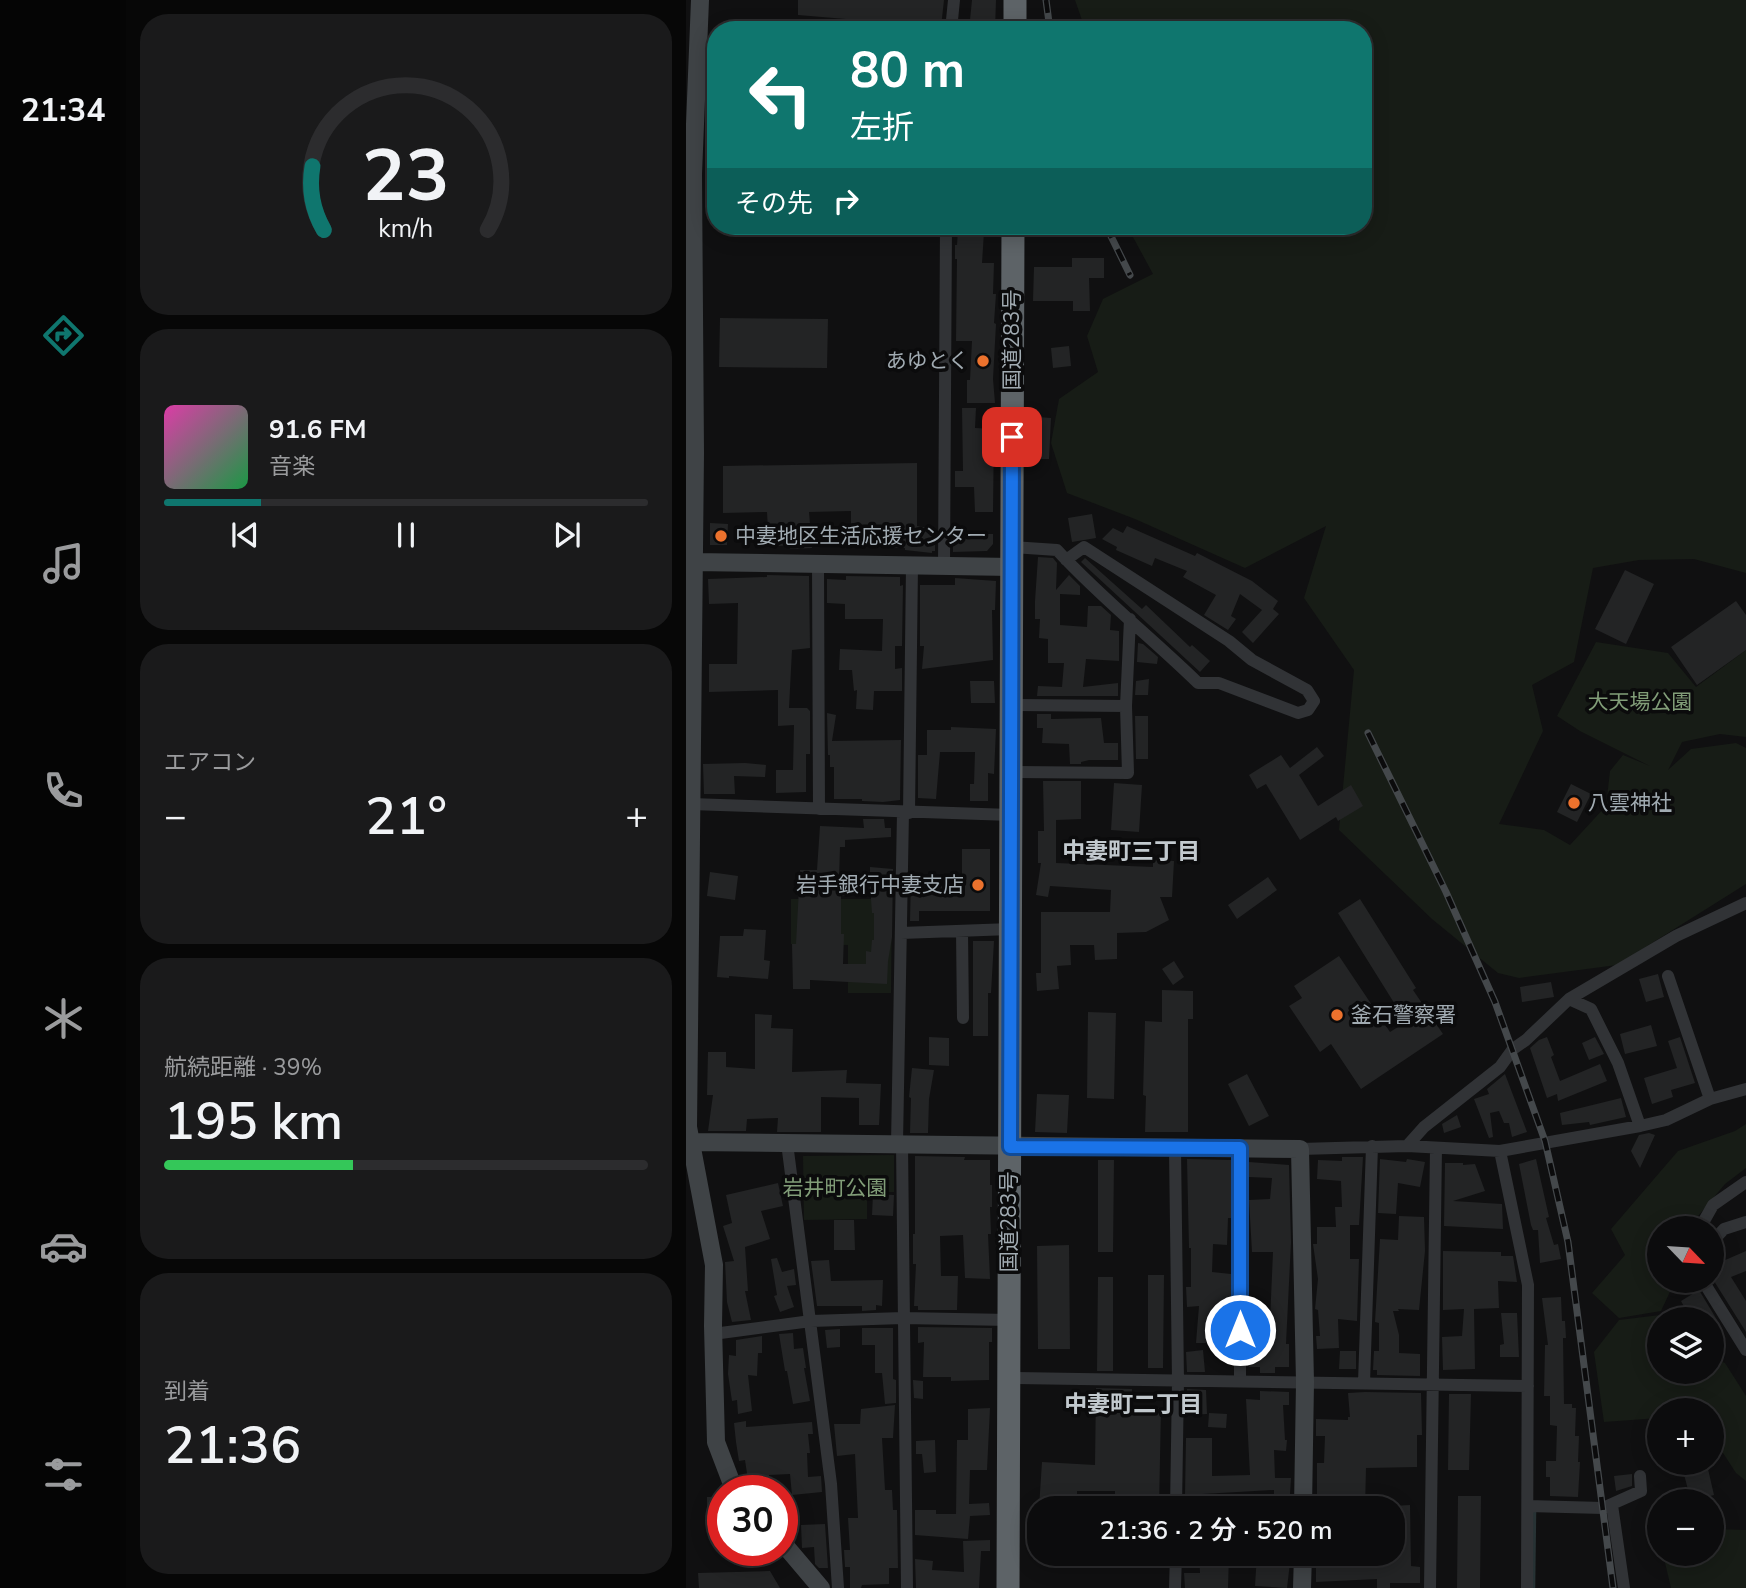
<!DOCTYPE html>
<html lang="ja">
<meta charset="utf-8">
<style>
body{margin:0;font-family:"Nunito Sans","Noto Sans JP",sans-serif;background:#1a1a1b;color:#f1f3f6;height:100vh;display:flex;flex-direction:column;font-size:26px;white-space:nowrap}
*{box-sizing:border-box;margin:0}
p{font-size:23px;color:#9a9b9d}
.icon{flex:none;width:38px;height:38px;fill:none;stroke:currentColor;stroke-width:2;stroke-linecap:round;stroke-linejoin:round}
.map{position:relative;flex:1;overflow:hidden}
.drawer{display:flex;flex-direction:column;gap:14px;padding:14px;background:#070707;width:560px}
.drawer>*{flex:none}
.hud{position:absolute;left:21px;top:21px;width:665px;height:214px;border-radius:28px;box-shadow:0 4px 18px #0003,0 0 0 2px #2c2c2e;background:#0f766e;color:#fff;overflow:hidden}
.needle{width:46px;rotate:115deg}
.fabs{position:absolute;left:961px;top:1216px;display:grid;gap:14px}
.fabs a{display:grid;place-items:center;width:77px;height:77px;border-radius:50%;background:#0c0c0d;box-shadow:0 4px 18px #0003,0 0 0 2px #2c2c2e;font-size:35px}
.speed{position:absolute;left:21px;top:1475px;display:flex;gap:14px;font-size:35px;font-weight:700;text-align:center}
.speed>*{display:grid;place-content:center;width:91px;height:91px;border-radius:50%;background:#0c0c0d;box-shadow:0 4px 18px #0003,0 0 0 2px #2c2c2e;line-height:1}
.speed .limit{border:10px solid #d22;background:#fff;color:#111}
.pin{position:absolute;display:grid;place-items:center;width:60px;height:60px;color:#fff;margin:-30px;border-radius:14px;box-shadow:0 4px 10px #0006}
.me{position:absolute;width:77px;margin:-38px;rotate:0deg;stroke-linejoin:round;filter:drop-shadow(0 0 5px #0008)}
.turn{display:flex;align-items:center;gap:24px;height:147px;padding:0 28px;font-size:32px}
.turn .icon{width:91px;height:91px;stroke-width:2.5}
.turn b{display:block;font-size:49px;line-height:60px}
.then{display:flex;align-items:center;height:66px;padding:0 28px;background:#0003;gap:14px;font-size:26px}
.big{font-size:52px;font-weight:600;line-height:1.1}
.drawer .tile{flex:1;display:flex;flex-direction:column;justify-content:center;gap:10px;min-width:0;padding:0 24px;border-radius:28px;background:#1a1a1b}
.drawer .dial{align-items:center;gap:0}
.dial svg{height:182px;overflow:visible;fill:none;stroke:#2c2c2e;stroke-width:7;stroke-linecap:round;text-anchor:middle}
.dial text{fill:#f1f3f6;stroke:none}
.song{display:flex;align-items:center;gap:21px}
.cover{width:84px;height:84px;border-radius:10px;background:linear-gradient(135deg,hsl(320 70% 55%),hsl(140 70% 35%))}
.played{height:7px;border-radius:4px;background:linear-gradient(90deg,#0f766e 20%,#2c2c2e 20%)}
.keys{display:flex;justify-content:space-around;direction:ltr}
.heat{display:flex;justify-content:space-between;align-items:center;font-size:38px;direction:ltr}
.charge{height:10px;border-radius:5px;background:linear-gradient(90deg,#34c759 39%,#2c2c2e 0)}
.trip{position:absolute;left:341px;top:1496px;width:378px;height:70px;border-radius:28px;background:#0c0c0d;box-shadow:0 4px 18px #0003,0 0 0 2px #2c2c2e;font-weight:600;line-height:70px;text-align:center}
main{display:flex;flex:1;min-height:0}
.menu{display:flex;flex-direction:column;width:126px;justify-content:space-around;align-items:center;background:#050505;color:#9a9b9d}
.menu .icon{width:49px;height:49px}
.menu .active{color:#0f766e}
.menu b{font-size:32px;color:#f1f3f6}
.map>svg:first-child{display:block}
.green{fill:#171c16}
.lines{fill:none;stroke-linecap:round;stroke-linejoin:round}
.stream{stroke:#273234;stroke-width:4.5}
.building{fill:#232425}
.street{stroke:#313336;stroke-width:12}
.secondary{stroke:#3f4346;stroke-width:18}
.highway{stroke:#5d6367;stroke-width:23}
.rail-casing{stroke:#44484b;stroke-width:7}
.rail{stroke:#0b0b0c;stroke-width:4.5;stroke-dasharray:13;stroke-linecap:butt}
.route-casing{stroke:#114b97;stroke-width:18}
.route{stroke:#1a73e8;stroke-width:12}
.poi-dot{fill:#ec722d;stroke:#0b0b0c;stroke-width:2.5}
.labels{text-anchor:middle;stroke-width:7;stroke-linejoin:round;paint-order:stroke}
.street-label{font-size:21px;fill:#a1abb2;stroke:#0b0b0c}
.poi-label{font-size:21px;fill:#a1abb2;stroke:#0b0b0c;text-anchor:start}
.park-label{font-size:21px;fill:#819d78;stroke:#0b0b0c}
.neighbourhood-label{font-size:23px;font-weight:bold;fill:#c2c9ce;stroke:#0b0b0c}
</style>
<main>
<nav class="menu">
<b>21:34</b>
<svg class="icon active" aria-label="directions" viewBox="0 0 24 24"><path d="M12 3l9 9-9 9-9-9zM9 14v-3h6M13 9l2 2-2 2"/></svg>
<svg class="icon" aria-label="music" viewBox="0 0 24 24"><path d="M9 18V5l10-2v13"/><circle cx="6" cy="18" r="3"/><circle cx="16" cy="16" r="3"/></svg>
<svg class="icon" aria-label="phone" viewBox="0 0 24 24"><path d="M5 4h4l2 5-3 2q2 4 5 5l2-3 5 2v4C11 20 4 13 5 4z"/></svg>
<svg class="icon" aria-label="climate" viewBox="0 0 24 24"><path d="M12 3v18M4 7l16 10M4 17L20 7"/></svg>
<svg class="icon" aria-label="car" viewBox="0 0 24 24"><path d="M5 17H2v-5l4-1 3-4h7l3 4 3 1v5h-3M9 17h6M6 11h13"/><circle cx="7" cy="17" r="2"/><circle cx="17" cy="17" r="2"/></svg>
<svg class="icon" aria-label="filters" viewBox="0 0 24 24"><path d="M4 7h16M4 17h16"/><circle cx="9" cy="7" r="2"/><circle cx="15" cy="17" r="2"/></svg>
</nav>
<section class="drawer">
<div class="tile dial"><svg viewBox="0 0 100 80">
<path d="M14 69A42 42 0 1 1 86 69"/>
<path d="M14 69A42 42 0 0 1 9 41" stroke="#0f766e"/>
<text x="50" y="56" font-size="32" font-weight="700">23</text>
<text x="50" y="72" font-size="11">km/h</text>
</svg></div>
<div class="tile">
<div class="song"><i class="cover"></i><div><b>91.6 FM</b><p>音楽</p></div></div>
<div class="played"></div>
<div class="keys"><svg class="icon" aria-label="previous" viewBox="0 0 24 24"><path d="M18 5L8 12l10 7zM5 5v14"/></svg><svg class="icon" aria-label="pause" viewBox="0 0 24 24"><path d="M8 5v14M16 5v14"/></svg><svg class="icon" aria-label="next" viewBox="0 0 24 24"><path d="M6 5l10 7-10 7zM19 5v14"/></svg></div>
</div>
<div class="tile"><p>エアコン</p>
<div class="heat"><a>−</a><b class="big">21°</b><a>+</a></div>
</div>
<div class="tile"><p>航続距離 · 39%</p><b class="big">195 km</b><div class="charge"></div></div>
<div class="tile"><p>到着</p><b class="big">21:36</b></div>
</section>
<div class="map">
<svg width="1060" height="1588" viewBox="0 0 1060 1588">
<rect width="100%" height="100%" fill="#101011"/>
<path class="green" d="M389,0H1060V573L1008,559L953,560L907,568L888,662L846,685L857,731L813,824L858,830L884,845L920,806L924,771L937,755L964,766L894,731L871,716L910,642L982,653L1010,687L1060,650V737L1034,734L996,742L982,770L1005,749L1050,743L1060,748V884L931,965L833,978L812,973L746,919L653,830L668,670L618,598L640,526L559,568L449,519L381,493L365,443L373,399L412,372L401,336L417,299L467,274L441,226H677V30H397L398,26Z
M105,899H206L205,993H162V945L105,944Z
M1060,1124V1168L1039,1184L1002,1228H973V1281H989L975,1311L933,1318L906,1293L939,1255L925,1229L992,1151L1049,1131Z
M208,1155V1192H181V1219L118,1220L117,1156Z
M974,1315L976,1319L973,1320V1372H1026V1358L1039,1363L1060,1396V1481L1050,1473L1026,1436V1410H973V1418L918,1422L908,1352L933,1320Z
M1026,1529L1060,1530V1588H985L977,1554H1026Z"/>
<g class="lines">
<path class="stream" d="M847,1588L848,1512"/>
</g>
<path class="building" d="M112,0H258L255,27L112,15Z
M286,0H310L309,30H283Z
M272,230L298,232L296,263H308L307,294H310L308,323L310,324L307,379L309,403H281V380H284L286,341H270L271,259H269V245H271Z
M386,258H418V278H403L404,311H387V301H347L348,267H386Z
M34,318L142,319L141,368L33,367Z
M383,346L385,366L367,368L365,348Z
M276,408H290L289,428L308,429L307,512H289L288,487H269V471H277Z
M352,417L365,418L363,459H351Z
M231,463V526L249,529V551H246V553L219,550V548L165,546V511L123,512L126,548L104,549L103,545L83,547L81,512L37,513V466Z
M406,514L410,538L386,542L382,518Z
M24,523L42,524L41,545H24Z
M441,526L509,556L511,553L566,581L592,601L587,609L593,614L567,643L556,632L576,610L554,594L545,616L550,619L542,630L518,615L530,595L497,577L501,571L469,558L466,566L430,550L431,547L416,539L427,528L437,533Z
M284,534H307V544L301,551L267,552V536L284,537Z
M352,557L367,558L371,563L370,590L383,575L394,586V595L374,594V625L401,627L402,606H415L425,615L424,630L433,631V661L400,659L397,687L432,683V696H351L352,686L376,687L378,663H362V639L353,638L354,619H349V601Z
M399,558L456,609L460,605L504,647L506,645L524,661L514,672L395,562Z
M939,570L968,584L940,644L909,629Z
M81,575L123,576L124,648L106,650L103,708H121L124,711V754H120V792L90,793V770H107L108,725L92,726V690L23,692V664H51L52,603L23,604L22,579L81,577Z
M160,576L214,577V586L217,585L216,646H209V669L216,668V691H188L187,710L170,709L171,690L168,691L166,670H153L154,649L196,651L197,619H159V604L141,603V579L160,580Z
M269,578L310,581L309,610H306L307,660L236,669L238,646H234V585H269Z
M1050,601L1060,615V650L1011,685L985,647Z
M452,643L457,644L472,657L471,664L451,662Z
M463,679L462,695H449L450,681Z
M284,681H308L309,703H285Z
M141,713L150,715L146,741L215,740L214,800L197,802L176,801V799H148V767H144V755H142Z
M351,714H365V719L415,718L418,743H432V760H403L395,762V764H384L383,744L356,743L357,728H351Z
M449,716H462V759H450Z
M265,727L310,729L308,774L302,773V801H284V784H288L289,752H254L250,799L232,798V755H241V730H265Z
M631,747L638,756L613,775L632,806L665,785L677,806L652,821L650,817L614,840L580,784L571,789L563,775L595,755L604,768Z
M59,763L80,765L79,777L48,776L49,794H18L17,764Z
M357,781H395V819L370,820V863L467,867V860L488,861L486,897H474L483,920L460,932L431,933V959L409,960L408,945H384L385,965L371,966L373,989L351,991L350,973H355V912H424L425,890L364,886L362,897L350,895L355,863H352V831H358Z
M428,783L456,785L453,832L425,830Z
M885,784L905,794L891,822L871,812Z
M177,819H198L199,828H205V837L159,840V847H154L153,880H159V896H155V934H158L157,964H180V951L185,952L186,940H188V913H186L184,885V867L207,869L206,937L202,961L201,984L124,980V989H107L106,944H110L114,870H131L134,826L178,828Z
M276,849H304V911H233V921H224L225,876L276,877Z
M24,872L52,876L49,900L21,896Z
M582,877L591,890L551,919L542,905Z
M674,899L730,988L727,990L757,1034L675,1089L645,1044L634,1052L603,1006L616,998L608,986L653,956L704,1032L720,1022L652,913Z
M58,929L80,930L78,960L84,961L82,979L43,976V978L31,977L34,936H57Z
M287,941H308L305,993H302V1036H287Z
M488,961L498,977L487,985L476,969Z
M972,974L978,997L960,1002L953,979Z
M865,982L868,997L836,1002L834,987Z
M476,990L507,991V1019H502V1132H459L460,1096L457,1095L459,1021L476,1022Z
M402,1012L430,1013L428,1099L401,1098Z
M69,1014L86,1015L85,1028L107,1029L106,1072L161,1070L160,1083L195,1084L193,1125H173V1098L135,1097V1132H91L92,1118L61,1119L60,1131H22L27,1095H21L22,1052H40V1067L69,1069Z
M965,1025L971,1046L939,1054L934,1034Z
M243,1037L263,1038V1066L243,1065Z
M861,1037L868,1055L865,1057L874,1081L914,1064L921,1081L872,1101L871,1094L861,1098L844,1048L853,1040Z
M909,1037L918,1054L903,1060L896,1043Z
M994,1037L1009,1083L985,1090L987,1097L966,1104L958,1078L991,1068L982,1041Z
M226,1068L248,1070L243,1099L242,1133H224L225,1098L223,1097Z
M561,1074L583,1116L563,1126L542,1084Z
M819,1074L841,1132L826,1137L823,1123H818L813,1111L804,1113L807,1137L803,1138L788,1099L803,1094L801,1089Z
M351,1094L383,1095L381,1133L349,1132Z
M935,1098L940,1117L904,1125L903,1122L876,1125L874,1113Z
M771,1115L775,1127L758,1133L756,1124Z
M963,1133L969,1135L954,1168L945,1151L953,1135Z
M229,1156L279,1157L278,1160H304V1185H306V1207H304L305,1234H302L304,1279L279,1278L277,1235L254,1236L255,1276H272L271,1310H232V1306H228L230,1264H227V1234H229Z
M656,1157H677L673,1225H664V1259H673L671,1321L652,1319L653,1348L631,1349L630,1336H634L632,1310L629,1309L632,1279L627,1244H631V1227H650L649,1207H656L655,1181L631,1179L632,1160L656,1161Z
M501,1159L545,1160V1218H542L541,1245L527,1244L526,1272L545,1274V1343H510L513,1306L501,1307L500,1287H505V1248H503Z
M694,1159L720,1162L721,1159L739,1162L734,1187L712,1183L710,1214L692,1213Z
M850,1159L863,1217L860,1218L868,1245L872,1244L875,1259L854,1263L852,1230H847L845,1225L833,1164Z
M412,1160H428L427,1252H412Z
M563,1162L603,1165L605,1242L600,1344H603V1367H589V1373H574V1367H563V1344H583L587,1252H566L563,1200L584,1199L586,1178L563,1177Z
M759,1163H777V1165L789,1164L799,1191L767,1201L816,1204L817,1229L758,1226Z
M92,1183L97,1206L75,1211L84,1239L59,1247L62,1291H59L65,1320L46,1322L41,1302L39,1262L48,1261L37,1226L46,1223L40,1195Z
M187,1194L208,1195L207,1216L186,1215Z
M713,1216L738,1217L739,1251L733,1310L712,1309L713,1311H707L713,1335V1353L734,1354V1376L691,1375V1370H687L688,1351H693V1323L689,1322L694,1239L712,1240Z
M148,1220H168L169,1250H148Z
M383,1245L384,1349H352L351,1246Z
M757,1251L815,1252V1256H827L831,1282L812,1281L813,1308L788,1309L789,1369L757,1370L756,1337L776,1336L778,1309L757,1310Z
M1060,1251V1271L1045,1277L1060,1301V1332L1028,1281L1031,1279L1026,1271V1264L1035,1258L1037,1261Z
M91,1258L96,1272L108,1269L110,1285L101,1286L108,1307L94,1312L88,1296L91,1295L85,1259Z
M143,1260L145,1281L197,1280L196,1306L190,1305V1310L176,1311V1306H131L125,1261Z
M462,1275H478L477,1368H462Z
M412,1277H427V1371H411Z
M1013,1290L1034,1325L1026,1330V1320H1020L1014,1309L1003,1316L995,1301Z
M875,1297L876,1321H879L880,1338H877L878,1404H886V1408H890L889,1436H893L892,1462H894L892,1497L864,1496V1477H860V1461H870L871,1426L864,1425V1396H858L859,1345H862L856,1298Z
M815,1313H831L833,1357H814V1345L818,1344Z
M232,1327L306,1328V1342H303V1380L265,1381V1377H237L238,1342L232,1343Z
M176,1328H207V1379L210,1380V1403L199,1404L196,1373H189V1345H176Z
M154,1329V1347L141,1348L139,1330Z
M107,1333L108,1349L117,1348L120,1368H118L124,1401L107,1404L101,1371H99L93,1334Z
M76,1336V1353H72L71,1376L62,1375L66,1411L52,1414L51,1400L46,1401L42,1374L43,1355L50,1356V1340Z
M517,1350L519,1372H501L500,1352Z
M654,1351H670V1369H653Z
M227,1380L237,1381V1399L228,1398Z
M410,1388L446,1389L445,1408H475L473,1508H429V1491H391V1508H353L356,1462L409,1465Z
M501,1389L520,1390L521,1414L501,1415Z
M574,1391L603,1392V1405H597L599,1440H601L600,1451L588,1450L589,1478H605L604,1494H588V1490L499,1495L500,1438H526V1476L564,1475L560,1399L574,1400Z
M679,1392L735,1393L736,1435H731V1467L680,1468L679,1508H631V1463H638L639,1436H630V1419L662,1420V1417H664L662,1393Z
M763,1394H785L783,1470H762Z
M209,1405L207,1438H196L199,1490H206L207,1510H211L212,1568H203V1584L176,1585L175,1588H164V1567H159L158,1550H164L162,1518H172L169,1454L151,1456L148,1424H174L175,1409Z
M304,1408L301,1470H284L283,1504L303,1503L304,1515L284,1516L282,1539L229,1535V1510H250V1514H270L271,1440H282V1409Z
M523,1413L541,1414L540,1428L522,1427Z
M60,1421V1427L126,1422L127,1434H122L124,1453H121L122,1477L135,1476L136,1492L106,1495L104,1474L83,1475L84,1491H71L70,1478L62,1480L59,1460L53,1461L50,1442L48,1423Z
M249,1440L250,1472L238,1473L236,1454H230V1441Z
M995,1463H1010L1013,1472L1022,1469L1028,1495L1005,1501Z
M946,1474V1486L930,1491L928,1476Z
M772,1496H795L794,1588H771Z
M21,1497H37V1524H21Z
M724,1505L725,1566L734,1567V1583H704V1588H691V1579L630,1582V1558H661V1554H679V1563L707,1562V1506Z
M139,1524L142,1568H133L129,1564L128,1547L116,1548L115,1525Z
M304,1540V1551H295L293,1588H230L229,1559L247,1561L246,1570L278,1572L277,1541Z
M513,1554H543L542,1588H499L498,1573H514Z
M571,1554H605L601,1588L569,1586Z
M84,1571L94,1588H13L12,1573Z"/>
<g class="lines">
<path class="street" d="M265,30L268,0
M11,44L30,54
M326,547L371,550C414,597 466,638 512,683H533L612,713L622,710L628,701L621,690L566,660L543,641L398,547L380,560
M132,564L133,809
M258,566L260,226
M325,705L440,706
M325,772L442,773L440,706L444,619
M5,804L325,815
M223,813L226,565
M276,931L277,1018
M215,933L325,929
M982,976L1024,1099
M883,999L905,1009L932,1063L954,1126
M101,1143L145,1484L152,1588
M211,1144L217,812
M216,1144L221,1588
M721,1146L738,1127L814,1067L827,1049L840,1040L883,999L990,936L1060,903
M489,1148L492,1381L490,1508
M614,1149L721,1146L814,1151L954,1126L980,1120L1024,1099L1060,1089
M814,1151L842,1285L841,1588
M1014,1228L1027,1205L1060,1182
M1026,1242L1038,1229L1060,1222
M1017,1281L1060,1350
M27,1334L125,1321L217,1318L323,1320
M323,1378L842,1386
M554,1381V1148
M678,1383L686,1146
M490,1504L617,1503
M926,1505L938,1588
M842,1506L917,1508L955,1491L954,1476
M489,1588L490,1554
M744,1588L750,1148"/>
<path class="secondary" d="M14,0L7,174L9,453L2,1127L28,1265L27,1326L30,1442L46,1484L52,1491
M7,562L326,567
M5,1142L614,1149L619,1382L617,1508
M96,1542L135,1588
M616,1588L617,1554"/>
<path class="highway" d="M329,30V0
M322,1588L327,226"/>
<defs>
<path id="rail" d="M360,0L364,30
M420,226L444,275
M682,733L760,892L809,1002L859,1141L882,1242L927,1588"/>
</defs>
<use href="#rail" class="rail-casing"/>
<use href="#rail" class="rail"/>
</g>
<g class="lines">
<defs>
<path id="route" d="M326,437L324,1147L554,1148V1330"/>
</defs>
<use href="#route" class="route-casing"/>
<use href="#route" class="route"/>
</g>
<g class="poi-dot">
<circle cx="297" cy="361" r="7"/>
<circle cx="35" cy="536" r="7"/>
<circle cx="888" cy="803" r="7"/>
<circle cx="292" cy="885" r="7"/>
<circle cx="651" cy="1015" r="7"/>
</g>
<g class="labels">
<g class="street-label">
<text transform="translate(326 340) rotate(-90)" y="7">国道283号</text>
<text transform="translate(323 1222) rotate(-90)" y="7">国道283号</text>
</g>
<g class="poi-label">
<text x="283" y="368" text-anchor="end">あゆとく</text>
<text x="49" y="543">中妻地区生活応援センター</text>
<text x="902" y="810">八雲神社</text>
<text x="278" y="892" text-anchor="end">岩手銀行中妻支店</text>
<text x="665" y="1022">釜石警察署</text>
</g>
<g class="park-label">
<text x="954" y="709">大天場公園</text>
<text x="149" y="1195">岩井町公園</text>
</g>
<g class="neighbourhood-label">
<text x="445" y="859">中妻町三丁目</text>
<text x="447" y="1412">中妻町二丁目</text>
</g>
</g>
</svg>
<div class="fabs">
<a><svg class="needle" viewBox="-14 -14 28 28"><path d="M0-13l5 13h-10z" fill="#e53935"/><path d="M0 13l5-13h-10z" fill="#9a9b9d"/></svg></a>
<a><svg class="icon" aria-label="layers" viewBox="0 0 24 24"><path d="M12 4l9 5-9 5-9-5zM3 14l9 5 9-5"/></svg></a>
<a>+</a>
<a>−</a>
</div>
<div class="speed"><div class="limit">30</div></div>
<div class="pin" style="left:326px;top:437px;background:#d93025"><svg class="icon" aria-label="arrive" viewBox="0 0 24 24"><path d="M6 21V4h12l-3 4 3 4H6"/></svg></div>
<svg class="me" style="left:554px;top:1330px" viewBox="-20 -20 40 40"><circle r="17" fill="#1a73e8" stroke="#fff" stroke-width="3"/><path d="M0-11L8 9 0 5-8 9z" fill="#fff"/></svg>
<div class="trip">21:36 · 2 分 · 520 m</div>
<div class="hud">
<div class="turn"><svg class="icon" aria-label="left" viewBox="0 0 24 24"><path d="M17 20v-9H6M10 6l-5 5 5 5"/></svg><div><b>80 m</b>左折</div></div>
<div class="then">その先<svg class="icon" aria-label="right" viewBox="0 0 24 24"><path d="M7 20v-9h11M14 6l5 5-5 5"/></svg></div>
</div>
</div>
</main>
